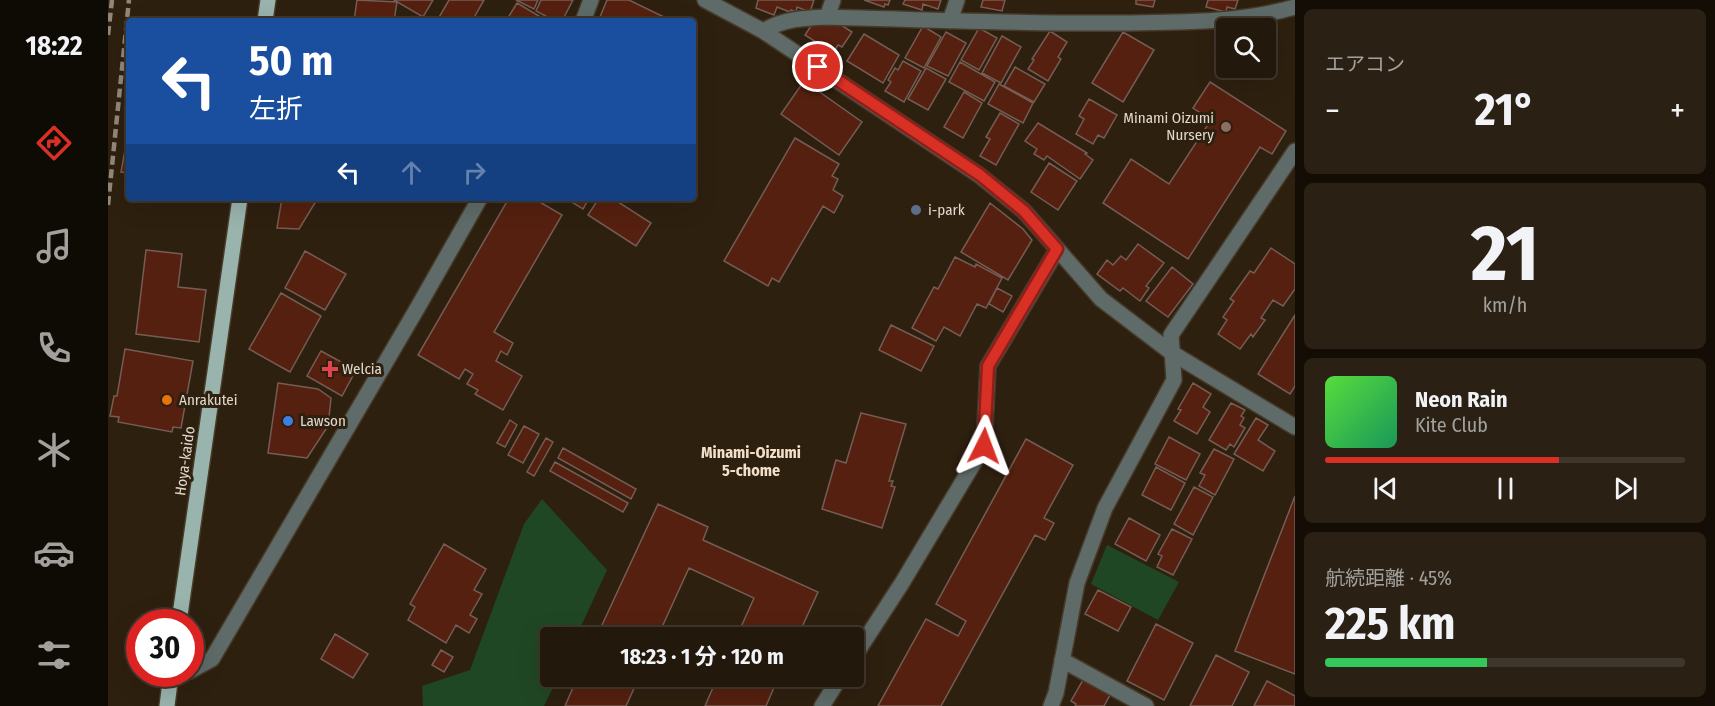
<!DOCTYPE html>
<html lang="ja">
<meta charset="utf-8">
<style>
body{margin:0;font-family:"Fira Sans Condensed","Noto Sans JP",sans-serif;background:#2a2114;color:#f1f3f6;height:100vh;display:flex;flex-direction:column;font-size:22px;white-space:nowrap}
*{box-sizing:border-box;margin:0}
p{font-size:20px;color:#a2a09d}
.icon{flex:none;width:33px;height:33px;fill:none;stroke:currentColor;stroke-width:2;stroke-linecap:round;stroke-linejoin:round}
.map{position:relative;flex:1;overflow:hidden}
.sheet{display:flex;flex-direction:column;gap:9px;padding:9px;background:#130d06;width:420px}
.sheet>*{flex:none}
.banner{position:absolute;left:18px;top:18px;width:570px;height:183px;border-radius:6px;box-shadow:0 6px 24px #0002,0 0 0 2px #3f372c;background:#1a4fa0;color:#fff;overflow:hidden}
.controls{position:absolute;left:1108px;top:18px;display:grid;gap:12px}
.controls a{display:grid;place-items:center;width:60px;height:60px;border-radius:6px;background:#22180b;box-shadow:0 6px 24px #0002,0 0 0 2px #3f372c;font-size:30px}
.speed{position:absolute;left:18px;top:609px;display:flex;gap:12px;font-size:30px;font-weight:700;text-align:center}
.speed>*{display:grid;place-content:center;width:78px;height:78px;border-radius:50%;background:#22180b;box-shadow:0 6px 24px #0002,0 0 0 2px #3f372c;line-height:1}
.speed .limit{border:9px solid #d22;background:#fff;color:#111}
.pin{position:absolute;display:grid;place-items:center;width:51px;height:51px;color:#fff;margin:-26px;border:3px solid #fff;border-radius:50%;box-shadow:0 2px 6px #0007}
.me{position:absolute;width:66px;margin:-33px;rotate:3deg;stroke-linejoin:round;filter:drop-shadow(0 0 4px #0008)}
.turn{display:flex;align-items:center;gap:21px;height:126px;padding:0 24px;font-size:27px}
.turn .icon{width:78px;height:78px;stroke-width:2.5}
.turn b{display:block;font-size:42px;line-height:51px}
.lanes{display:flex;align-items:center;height:57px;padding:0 24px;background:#0003;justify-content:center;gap:30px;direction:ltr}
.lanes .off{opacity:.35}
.big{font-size:45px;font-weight:700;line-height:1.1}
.sheet .tile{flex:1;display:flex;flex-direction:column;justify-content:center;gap:9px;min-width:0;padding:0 21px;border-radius:9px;background:#2a2114}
.sheet .dial{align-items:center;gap:0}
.dial b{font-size:78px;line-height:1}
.song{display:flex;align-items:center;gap:18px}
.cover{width:72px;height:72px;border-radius:9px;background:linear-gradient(135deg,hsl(110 70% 55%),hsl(150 70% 35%))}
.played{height:6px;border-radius:3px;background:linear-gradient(90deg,#d93025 65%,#3f372c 65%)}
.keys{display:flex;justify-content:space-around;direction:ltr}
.heat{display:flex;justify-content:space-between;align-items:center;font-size:33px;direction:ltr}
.charge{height:9px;border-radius:4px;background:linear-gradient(90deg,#34c759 45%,#3f372c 0)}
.trip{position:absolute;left:432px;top:627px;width:324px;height:60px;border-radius:6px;background:#22180b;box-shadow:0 6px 24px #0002,0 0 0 2px #3f372c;font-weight:700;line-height:60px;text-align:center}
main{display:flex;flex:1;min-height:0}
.tab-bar{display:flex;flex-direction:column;width:108px;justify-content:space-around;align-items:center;background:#0e0a04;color:#a2a09d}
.tab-bar .icon{width:42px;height:42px}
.tab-bar .selected{color:#d93025}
.tab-bar b{font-size:27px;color:#f1f3f6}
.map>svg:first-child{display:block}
.green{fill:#204723}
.building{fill:#55200f;stroke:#755c54;stroke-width:1.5}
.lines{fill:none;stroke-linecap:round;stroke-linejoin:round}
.minor-casing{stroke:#473a2a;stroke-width:18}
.major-casing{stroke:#473a2a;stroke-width:18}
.minor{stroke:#5e6b68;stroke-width:15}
.major{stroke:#99b3ad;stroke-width:15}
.rail{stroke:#93877a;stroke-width:4.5;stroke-dasharray:9 4.5;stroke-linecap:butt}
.route-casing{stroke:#8d1f18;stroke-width:15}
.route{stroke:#d93025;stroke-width:10}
.education-dot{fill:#8d6e63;stroke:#2e200f;stroke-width:2}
.service-dot{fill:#5c6f8a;stroke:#2e200f;stroke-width:2}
.health-dot{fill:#e0444e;stroke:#2e200f;stroke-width:2}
.food-dot{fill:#e8710a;stroke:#2e200f;stroke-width:2}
.shop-dot{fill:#3f7fe0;stroke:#2e200f;stroke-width:2}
.labels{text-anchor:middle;stroke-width:6;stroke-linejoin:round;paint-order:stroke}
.poi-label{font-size:15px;fill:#e1d8cd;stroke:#2e200f;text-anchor:start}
.street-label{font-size:15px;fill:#e1d8cd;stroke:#2e200f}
.neighbourhood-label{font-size:16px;font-weight:bold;fill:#f2dfca;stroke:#2e200f}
</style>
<main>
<nav class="tab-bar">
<b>18:22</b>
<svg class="icon selected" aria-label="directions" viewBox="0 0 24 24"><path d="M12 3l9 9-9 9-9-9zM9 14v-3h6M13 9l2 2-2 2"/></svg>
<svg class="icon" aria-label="music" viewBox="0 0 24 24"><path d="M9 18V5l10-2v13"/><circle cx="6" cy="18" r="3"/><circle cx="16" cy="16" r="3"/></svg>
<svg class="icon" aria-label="phone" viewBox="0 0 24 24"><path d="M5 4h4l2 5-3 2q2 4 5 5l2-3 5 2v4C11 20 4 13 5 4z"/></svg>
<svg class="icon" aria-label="climate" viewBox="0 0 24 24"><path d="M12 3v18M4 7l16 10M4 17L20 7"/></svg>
<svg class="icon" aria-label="car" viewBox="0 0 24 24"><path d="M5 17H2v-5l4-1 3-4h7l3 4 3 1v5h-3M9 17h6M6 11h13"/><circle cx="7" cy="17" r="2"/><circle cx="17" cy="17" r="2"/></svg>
<svg class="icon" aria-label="filters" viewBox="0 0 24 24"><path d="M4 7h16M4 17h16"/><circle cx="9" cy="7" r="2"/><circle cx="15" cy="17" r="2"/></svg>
</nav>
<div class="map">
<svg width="1187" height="706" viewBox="0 0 1187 706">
<rect width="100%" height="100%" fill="#2e200f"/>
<path class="green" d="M434,499L499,570L468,637L442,638V676L450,677L436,706H315L314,686L362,670L416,524Z
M999,545L1071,582L1050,620L983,584Z"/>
<path class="building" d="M249,0L289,2L286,21H246Z
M286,0H325L315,17Z
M341,0H376L364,21H334L330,19Z
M408,0H430L426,9Z
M433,0H465L454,21H447L428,11Z
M499,0H521L558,18V21H515L492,17Z
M650,0H706L702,12L689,7L688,12L683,10L682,12L669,7L666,15L648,8Z
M756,0H782L780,5L777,4L776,7Z
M797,0H833L830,9L815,4L814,10L795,4Z
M875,0H897L894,11L873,7Z
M1028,0H1047L1045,7L1028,4Z
M1100,0H1130L1127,9L1119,7L1118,12L1098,7Z
M409,3L436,19L435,21H398Z
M725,20L744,32L734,47L730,45L725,53L697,35L705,23Z
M815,26L833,37L816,68L797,58Z
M871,28L889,38L871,70L853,60Z
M942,31L959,42L950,57L953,59L940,81L920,69L926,60L924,59Z
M838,32L858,43L840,76L819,66Z
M1015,32L1046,50L1015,102L984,83Z
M756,34L791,55L775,83L739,61Z
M894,36L913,47L893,83L874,73Z
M795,61L813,71L796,102L777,91L783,82L780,80L787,68L790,70Z
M852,62L887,82L876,101L841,82Z
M907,67L937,84L926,102L896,86Z
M818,68L838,79L820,110L800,99Z
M696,81L754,122L731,155L673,114Z
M1102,82L1178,131L1164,154L1152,147L1080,259L995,203L1023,159L1061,184L1103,120L1085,108Z
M891,84L925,103L915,123L880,104Z
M856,92L874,103L855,138L836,127Z
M981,99L1009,115L996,138L990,135L985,144L968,134L976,119L971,116Z
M892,113L911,124L888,165L872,156L882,139L878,137Z
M930,123L979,153L977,154L985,160L972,179L939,156L936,160L926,154L929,149L917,141Z
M687,138L731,164L724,176L730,179L725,190L735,196L726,213L715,206L671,282L664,278L660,286L616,261Z
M17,150L21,151V173L13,172Z
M941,163L969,181L950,210L923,192Z
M174,198H210L191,229L169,228Z
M401,198H425L454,215L386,332L405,343L399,355L393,351L388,361L414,376L395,410L367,394L370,390L359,384L365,374L357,369L351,379L310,355Z
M457,198H481L475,209Z
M491,198H504L543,223L528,246L480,215Z
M882,203L915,229L924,240L900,280L853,252Z
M1030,244L1056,263L1038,286L1041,288L1032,301L1015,288L1012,291L989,274L999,260L1005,265L1013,256L1018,260Z
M1163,248L1187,264V289L1175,306L1165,300L1153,318L1157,320L1145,337L1143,334L1132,349L1110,334L1119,320L1115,317L1126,301L1122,299L1142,271L1146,273Z
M38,250L74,254L70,287L98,290L91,342L28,334Z
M197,251L238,274L217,310L177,288Z
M847,257L867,267L868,264L894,278L878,308L869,304L852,336L836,327L828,341L804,328L826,287L830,289Z
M1064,267L1085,284L1060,317L1038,301Z
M889,288L904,296L895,312L881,304Z
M173,293L213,316L182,372L141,349Z
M1187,315V386L1182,394L1150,374Z
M783,325L826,346L813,371L771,350Z
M17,349L85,361L73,428L65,427L64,432L10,422L11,417L2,416L6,396H9Z
M213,351L248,370L234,396L199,376Z
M170,383L210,389L223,398L220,426L199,458L160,453Z
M1085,383L1103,394L1095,407L1102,412L1089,434L1066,421L1073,410L1070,409Z
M1123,403L1137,410L1133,416L1136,418L1132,425L1137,428L1126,447L1122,444L1118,450L1101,440Z
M753,413L798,424L781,481H785L783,486L787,487L774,528L714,509L728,460L738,463Z
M1148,418L1160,425L1150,440L1167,451L1155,471L1126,454Z
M402,420L409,425L397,447L389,443Z
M416,426L431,434L415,463L400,455Z
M1061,437L1092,454L1078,480L1047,464Z
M438,438L445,442L426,476L419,472Z
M918,439L965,465L936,518L946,523L937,540L927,535L833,706H770L818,619L850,636L858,621L828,604Z
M455,448L528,489L523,499L450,458Z
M1106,449L1126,459L1107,495L1091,486L1097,475L1092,473Z
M447,462L520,503L515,512L442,471Z
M1048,467L1077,483L1063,510L1034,495Z
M1086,487L1105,497L1085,535L1066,524Z
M1187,496V674L1127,651Z
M550,504L600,527L595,540L710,592L689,638H628L646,598L581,568L549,638H488Z
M1021,518L1052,535L1038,561L1007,544Z
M1064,529L1084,539L1065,575L1049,567L1054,556L1050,554Z
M336,544L378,569L366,590L374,594L362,615L369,619L361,633L348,625L338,643L300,620L307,607L302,604Z
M990,590L1023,607L1010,631L977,614Z
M1048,624L1085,643L1056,700L1019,681Z
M227,634L260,654L245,678L213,659Z
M333,650L345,657L336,672L324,665Z
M1108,655L1141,672L1124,706H1082Z
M470,676H544L540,686L529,682L518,706H457Z
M610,676H671L658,706H597Z
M975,680L1002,695L996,706H967L968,704L963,701Z
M1159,681L1187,696V706H1146Z"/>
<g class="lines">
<defs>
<path id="minor" d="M597,0L655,31L871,175L916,211L993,299L1064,353L1187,427
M719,17L725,0
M475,21L483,0
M842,21L849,0
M655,31C675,19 696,18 719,17C818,20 917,24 1015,23C1073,22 1131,23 1187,7
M746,657L794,583L876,446L880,366L949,250
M954,660L1038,706
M82,671L104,659L310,307L372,198
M714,706L733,676
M943,706L948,693L969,583L997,508L1066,380L1063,335L1187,151"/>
<path id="major" d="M157,21L160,0
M71,622L132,198
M59,706L63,674"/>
</defs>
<use href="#minor" class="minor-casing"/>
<use href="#major" class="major-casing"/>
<use href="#minor" class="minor"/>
<use href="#major" class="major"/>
<path class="rail" d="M0,35L4,0
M0,205L21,0"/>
</g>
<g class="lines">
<defs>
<path id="route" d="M710,67L872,175L916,211L949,249L880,366L876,446"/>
</defs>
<use href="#route" class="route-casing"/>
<use href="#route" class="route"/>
</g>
<circle class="education-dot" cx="1118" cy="127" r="6"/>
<circle class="service-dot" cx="808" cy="210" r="6"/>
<path class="health-dot" d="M219 360h6v6h6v6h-6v6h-6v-6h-6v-6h6z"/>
<circle class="food-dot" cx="59" cy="400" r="6"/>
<circle class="shop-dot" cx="180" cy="421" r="6"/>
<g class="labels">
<g class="poi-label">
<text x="1106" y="123" text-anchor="end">Minami Oizumi<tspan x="1106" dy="17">Nursery</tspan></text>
<text x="820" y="215">i-park</text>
<text x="234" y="374">Welcia</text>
<text x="71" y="405">Anrakutei</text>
<text x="192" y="426">Lawson</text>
</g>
<g class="street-label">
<text transform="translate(77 461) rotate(-82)" y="5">Hoya-kaido</text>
</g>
<g class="neighbourhood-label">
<text x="643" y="458">Minami-Oizumi<tspan x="643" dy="18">5-chome</tspan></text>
</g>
</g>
</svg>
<div class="controls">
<a><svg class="icon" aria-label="search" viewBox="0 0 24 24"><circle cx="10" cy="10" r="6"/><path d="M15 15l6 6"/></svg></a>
</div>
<div class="speed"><div class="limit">30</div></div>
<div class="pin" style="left:710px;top:67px;background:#d93025"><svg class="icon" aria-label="arrive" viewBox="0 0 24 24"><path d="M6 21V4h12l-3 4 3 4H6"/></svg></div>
<svg class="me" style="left:876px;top:446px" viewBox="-20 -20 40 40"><path d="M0-17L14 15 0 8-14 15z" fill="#d93025" stroke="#fff" stroke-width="4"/></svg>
<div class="trip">18:23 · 1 分 · 120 m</div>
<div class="banner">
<div class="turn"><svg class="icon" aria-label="left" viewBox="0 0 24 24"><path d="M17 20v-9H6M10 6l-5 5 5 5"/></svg><div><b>50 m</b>左折</div></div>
<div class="lanes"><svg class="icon" aria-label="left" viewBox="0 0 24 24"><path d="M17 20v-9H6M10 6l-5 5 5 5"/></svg><svg class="icon off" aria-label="ahead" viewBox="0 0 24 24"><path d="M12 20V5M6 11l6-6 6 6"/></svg><svg class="icon off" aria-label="right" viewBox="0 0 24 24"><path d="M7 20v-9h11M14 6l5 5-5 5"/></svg></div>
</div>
</div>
<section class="sheet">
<div class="tile"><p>エアコン</p>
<div class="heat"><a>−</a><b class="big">21°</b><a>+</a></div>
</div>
<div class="tile dial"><b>21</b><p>km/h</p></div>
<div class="tile">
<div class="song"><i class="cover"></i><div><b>Neon Rain</b><p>Kite Club</p></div></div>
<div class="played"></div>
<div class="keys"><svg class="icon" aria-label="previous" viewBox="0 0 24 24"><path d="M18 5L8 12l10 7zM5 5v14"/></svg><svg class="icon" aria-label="pause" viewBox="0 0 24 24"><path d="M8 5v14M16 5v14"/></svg><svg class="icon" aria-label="next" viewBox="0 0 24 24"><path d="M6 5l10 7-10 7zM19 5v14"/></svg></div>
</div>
<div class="tile"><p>航続距離 · 45%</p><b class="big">225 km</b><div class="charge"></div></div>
</section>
</main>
